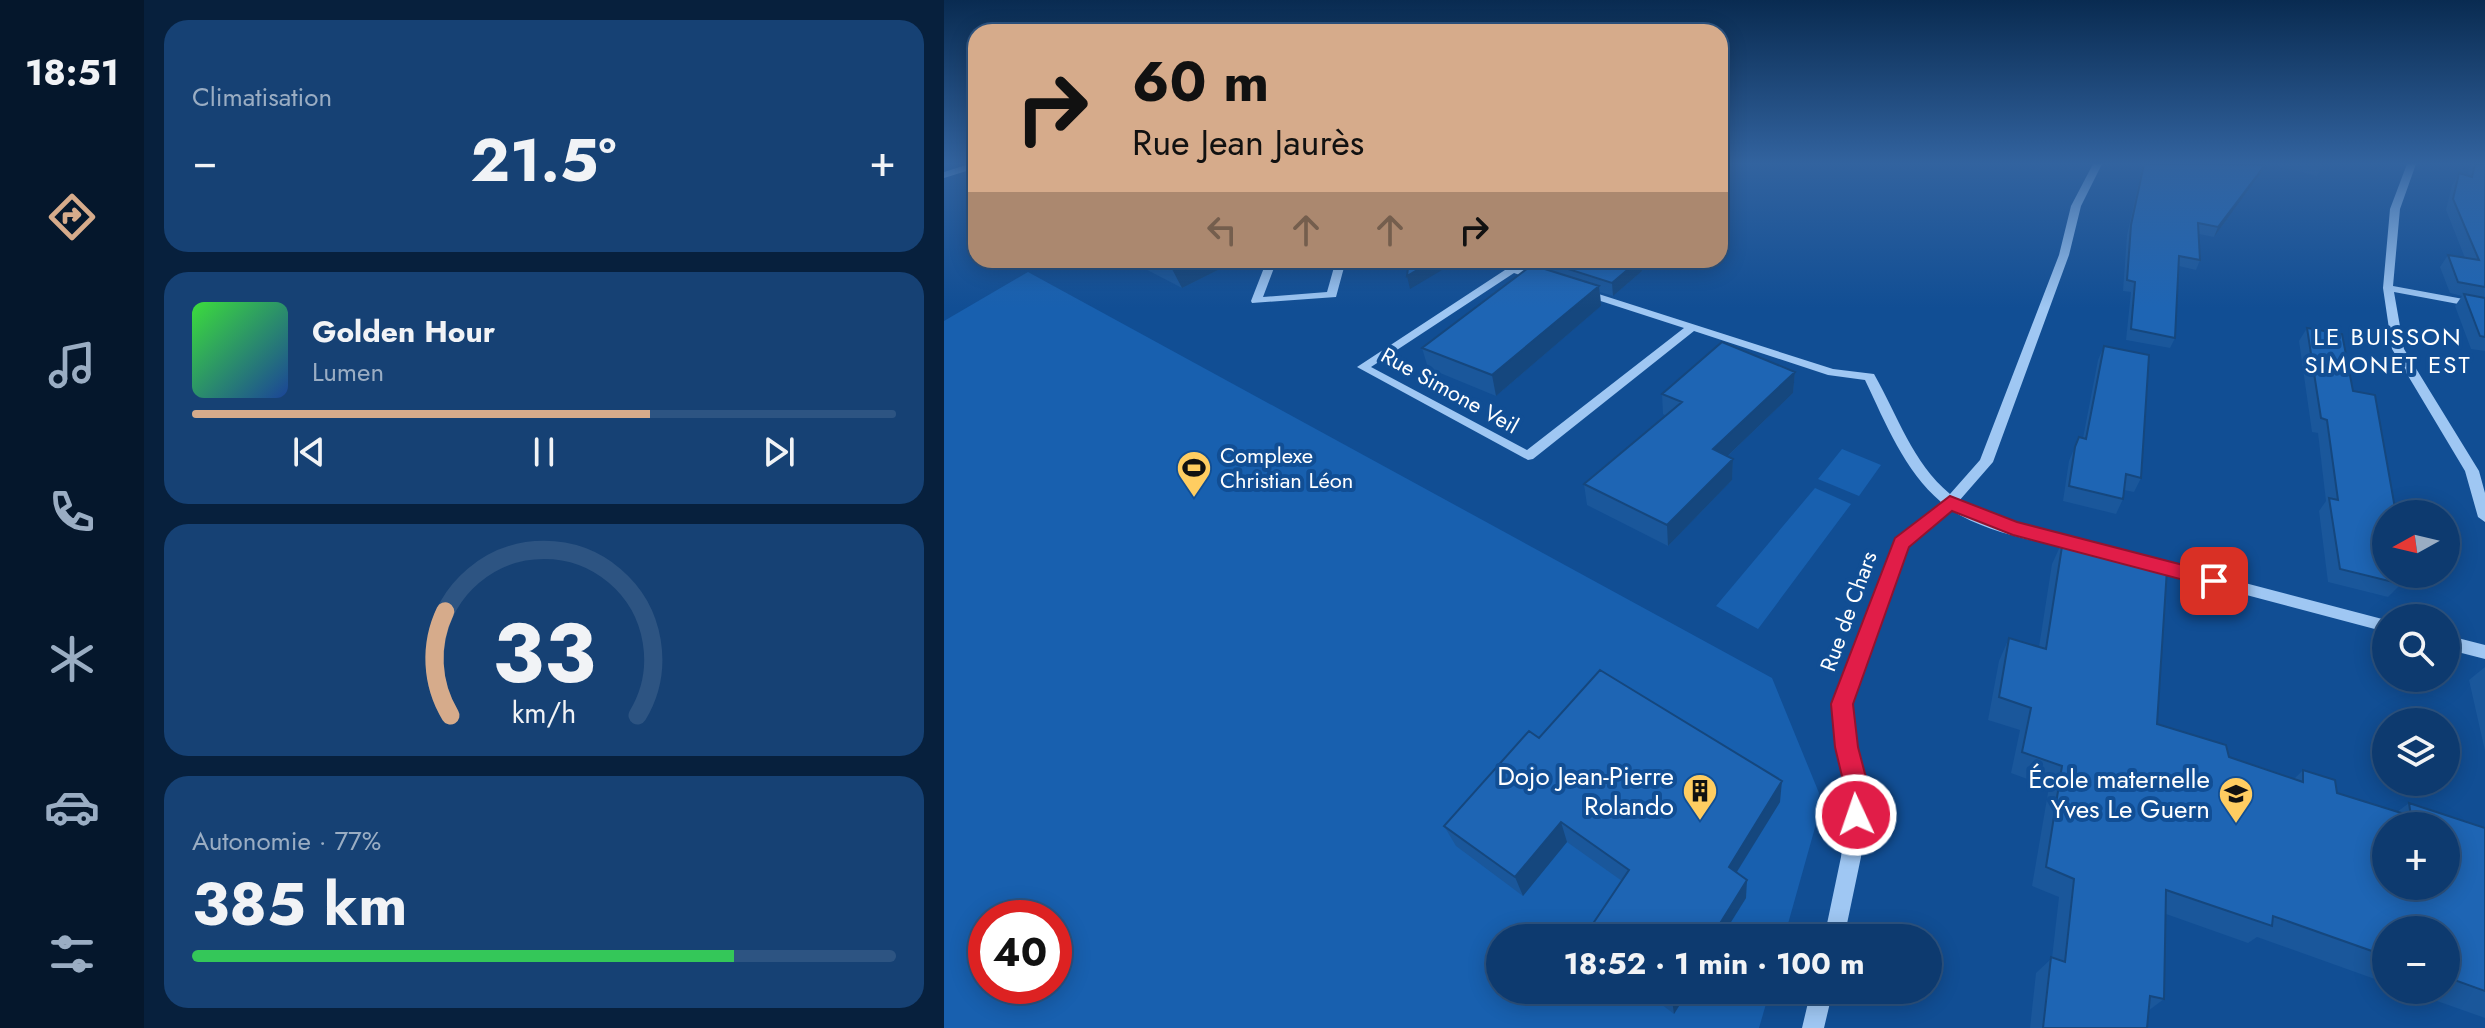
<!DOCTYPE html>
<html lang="fr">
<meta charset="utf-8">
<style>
body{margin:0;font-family:Jost,sans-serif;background:#164174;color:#f1f3f6;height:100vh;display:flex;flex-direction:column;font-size:30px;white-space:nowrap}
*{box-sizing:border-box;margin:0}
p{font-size:26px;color:#9aadc3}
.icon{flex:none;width:44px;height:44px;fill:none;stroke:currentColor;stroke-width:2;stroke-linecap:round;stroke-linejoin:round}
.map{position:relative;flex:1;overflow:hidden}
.details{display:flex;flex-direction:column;gap:20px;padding:20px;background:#07203d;width:800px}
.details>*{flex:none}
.banner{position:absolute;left:24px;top:24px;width:760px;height:244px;border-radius:24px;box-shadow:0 4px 20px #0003,0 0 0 2px #2d5482;background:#d6ab8b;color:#111;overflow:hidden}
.needle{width:52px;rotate:262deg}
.buttons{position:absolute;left:1428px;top:500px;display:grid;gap:16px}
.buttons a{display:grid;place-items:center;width:88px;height:88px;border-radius:50%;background:#0d3a6f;box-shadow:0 4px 20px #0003,0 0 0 2px #2d5482;font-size:40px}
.speed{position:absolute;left:24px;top:900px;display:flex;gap:16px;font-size:40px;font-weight:700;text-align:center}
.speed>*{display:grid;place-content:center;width:104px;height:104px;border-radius:50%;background:#0d3a6f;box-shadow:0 4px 20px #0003,0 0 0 2px #2d5482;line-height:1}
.speed .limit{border:12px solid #d22;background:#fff;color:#111}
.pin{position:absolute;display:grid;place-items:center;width:68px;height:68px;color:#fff;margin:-34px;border-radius:16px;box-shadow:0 4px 12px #0006}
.me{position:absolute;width:88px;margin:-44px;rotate:357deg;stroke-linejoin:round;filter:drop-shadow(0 0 6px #0008)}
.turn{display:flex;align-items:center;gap:28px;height:168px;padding:0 32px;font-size:36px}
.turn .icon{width:104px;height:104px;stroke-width:2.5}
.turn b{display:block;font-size:56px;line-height:68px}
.lanes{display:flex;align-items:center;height:76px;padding:0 32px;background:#0003;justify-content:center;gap:40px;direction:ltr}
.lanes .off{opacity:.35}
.big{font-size:60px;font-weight:700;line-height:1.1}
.details .card{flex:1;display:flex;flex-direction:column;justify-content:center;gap:12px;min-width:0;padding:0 28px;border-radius:24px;background:#164174}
.details .dial{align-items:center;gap:0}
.dial svg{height:208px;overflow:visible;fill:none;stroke:#2d5482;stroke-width:7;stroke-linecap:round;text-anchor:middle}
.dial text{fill:#f1f3f6;stroke:none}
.song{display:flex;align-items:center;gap:24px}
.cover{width:96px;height:96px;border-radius:12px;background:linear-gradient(135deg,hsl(120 70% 55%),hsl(220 70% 35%))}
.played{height:8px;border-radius:4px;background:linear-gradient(90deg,#d6ab8b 65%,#2d5482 65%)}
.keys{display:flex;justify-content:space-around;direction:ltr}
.heat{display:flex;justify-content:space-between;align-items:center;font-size:44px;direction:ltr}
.charge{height:12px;border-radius:6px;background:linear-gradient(90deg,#34c759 77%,#2d5482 0)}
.trip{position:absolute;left:542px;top:924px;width:456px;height:80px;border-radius:40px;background:#0d3a6f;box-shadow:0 4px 20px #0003,0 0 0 2px #2d5482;font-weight:700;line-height:80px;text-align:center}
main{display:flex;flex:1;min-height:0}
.tabs{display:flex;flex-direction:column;width:144px;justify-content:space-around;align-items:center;background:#05172c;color:#9aadc3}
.tabs .icon{width:56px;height:56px}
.tabs .on{color:#d6ab8b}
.tabs b{font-size:36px;color:#f1f3f6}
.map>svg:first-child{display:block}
.green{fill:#1860af;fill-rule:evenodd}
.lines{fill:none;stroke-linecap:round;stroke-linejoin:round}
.minor{fill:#9fc7f3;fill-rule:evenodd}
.wall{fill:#1a579b}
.shaded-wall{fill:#15477e}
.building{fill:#1e65b4;stroke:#15477e;stroke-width:2;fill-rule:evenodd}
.route{fill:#e11d48;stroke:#92132f;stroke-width:2}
.labels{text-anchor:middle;stroke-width:8;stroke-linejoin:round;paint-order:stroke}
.street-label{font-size:22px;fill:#fff;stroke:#114e94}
.poi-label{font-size:22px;fill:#fff;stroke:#114e94;text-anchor:start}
.neighbourhood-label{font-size:24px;letter-spacing:2px;fill:#fff;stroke:#114e94}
.near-poi-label{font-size:26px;fill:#fff;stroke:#114e94;text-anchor:end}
</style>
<main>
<nav class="tabs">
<b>18:51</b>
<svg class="icon on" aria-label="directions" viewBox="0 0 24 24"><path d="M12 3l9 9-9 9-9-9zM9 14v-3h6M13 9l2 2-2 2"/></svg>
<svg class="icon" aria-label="music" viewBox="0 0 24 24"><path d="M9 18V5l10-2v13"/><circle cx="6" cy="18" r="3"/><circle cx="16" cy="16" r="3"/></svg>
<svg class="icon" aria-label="phone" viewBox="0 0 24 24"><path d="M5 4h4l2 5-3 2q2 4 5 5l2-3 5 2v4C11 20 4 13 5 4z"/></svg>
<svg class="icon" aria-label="climate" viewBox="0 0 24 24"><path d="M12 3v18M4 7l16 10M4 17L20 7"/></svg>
<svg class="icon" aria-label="car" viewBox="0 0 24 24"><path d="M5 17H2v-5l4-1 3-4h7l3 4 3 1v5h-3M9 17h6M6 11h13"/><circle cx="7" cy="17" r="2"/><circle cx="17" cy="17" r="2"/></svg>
<svg class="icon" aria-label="filters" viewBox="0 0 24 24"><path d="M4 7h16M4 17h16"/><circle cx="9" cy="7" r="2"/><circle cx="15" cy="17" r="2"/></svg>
</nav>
<section class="details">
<div class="card"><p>Climatisation</p>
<div class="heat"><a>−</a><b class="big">21.5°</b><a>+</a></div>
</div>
<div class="card">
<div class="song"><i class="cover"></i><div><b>Golden Hour</b><p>Lumen</p></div></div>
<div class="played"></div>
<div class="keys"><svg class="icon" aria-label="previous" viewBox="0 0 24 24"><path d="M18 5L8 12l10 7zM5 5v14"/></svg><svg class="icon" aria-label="pause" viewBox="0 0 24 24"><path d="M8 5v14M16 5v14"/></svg><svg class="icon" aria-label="next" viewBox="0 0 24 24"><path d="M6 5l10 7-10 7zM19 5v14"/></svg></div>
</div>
<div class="card dial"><svg viewBox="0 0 100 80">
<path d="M14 69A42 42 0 1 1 86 69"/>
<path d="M14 69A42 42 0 0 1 12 29" stroke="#d6ab8b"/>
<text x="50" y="56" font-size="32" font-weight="700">33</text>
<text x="50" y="72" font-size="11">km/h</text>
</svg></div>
<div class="card"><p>Autonomie · 77%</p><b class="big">385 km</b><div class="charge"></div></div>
</section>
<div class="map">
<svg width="1541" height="1028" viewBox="0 0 1541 1028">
<rect width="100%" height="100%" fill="#114e94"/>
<path class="green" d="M84,272L828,678L875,793L872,824L840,938H556V990H826L815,1028H0V321ZM42,918H110V986H42Z
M898,449L937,465L915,496L874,479Z
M871,488L907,504L814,629L772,606Z"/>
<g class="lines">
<path class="minor" d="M25,164H32V168L0,178V172Z
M1149,164H1158L1137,206L1125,255L1049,462L1015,501L1056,521L1136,541L1141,542L1143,546L1141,550L1136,551C1093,541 1045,534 1007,510L963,546L906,704L911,747L923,793L917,857L900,938H880L897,857L905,793L893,747L890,704L950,543L997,502C960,470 942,424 921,380L884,375L750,331L589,459L584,460L413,367L561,270L546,263V260H556L601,279L596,282L570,273L427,367L583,450L740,328L635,294L634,292L639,289L889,369L930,374C954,416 968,462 1006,494L1036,460L1115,255L1127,206Z
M1463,164H1472L1456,209L1449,286L1541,303V309L1450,292L1460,349L1535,471L1541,493V522L1534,517L1521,471L1448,349L1439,288L1446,209Z
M323,260H333L319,297L383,292L392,260H402L392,297L308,303L307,301Z
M1156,545L1442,620V632L1151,555L1149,551L1151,547Z
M1502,635L1541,645V659L1502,649Z
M867,990H889L880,1028H858Z"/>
</g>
<path class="wall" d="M1199,164L1321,165L1316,174L1270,237L1255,234L1256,260L1252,270L1235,266L1231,338L1226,348L1182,340L1187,292L1179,291L1183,235Z
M1334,164H1379L1373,176L1334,166Z
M1528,164H1541V351L1527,349L1511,306L1518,296L1506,293L1496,267L1504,255L1521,258L1502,210L1508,185L1515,173L1524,176L1525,169Z
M184,260H294L238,288Z
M598,260H697L698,271L669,296L656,292L657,306L552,396L484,368L478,348L603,269L602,262H603Z
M1363,328L1442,574H1456L1455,575L1457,584L1444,597L1384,582L1375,511L1382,501L1374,433L1368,432L1355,341Z
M1160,346L1197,478L1190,492L1180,490L1179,499L1172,514L1119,501L1125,461L1135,437L1139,438L1154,360Z
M851,372L849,393L784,456L789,459L788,480L724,546L643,505L640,484L722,416L719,414L718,394Z
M1119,540L1213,724L1285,757L1350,779L1359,770L1393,793L1453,812L1465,803L1541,828V1018L1462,990H1502V930H1442V983L1313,937L1304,943L1222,914L1220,999L1204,1011L1203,1028H1086L1092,973L1108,958L1115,897L1088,886L1105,787L1067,773L1076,730L1044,720L1055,661L1065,638L1095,647L1108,564Z
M1541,667V751L1525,680Z
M836,802L793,872L802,898L777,938H643L642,934L678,881L623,842L579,896L512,846L500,826Z
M699,990H745L730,1014Z"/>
<path class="shaded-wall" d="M1321,165L1316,174L1270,237L1274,227Z
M247,260H294L238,288L228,269Z
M490,260H515L466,289L463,276Z
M695,260H697L698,271L669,296L668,283Z
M655,286L657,306L552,396L548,375Z
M851,372L849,393L769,470V449Z
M789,459L788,480L724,546L723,525Z
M838,781L836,802L784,886L785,867Z
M617,822L623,842L579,896L571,877Z
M803,880L802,898L777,938H767Z
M734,990H745L730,1014L728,1000Z"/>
<path class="building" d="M1200,164L1321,165L1274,227L1254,223L1256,260L1235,256L1231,338L1187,329L1191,282L1183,280L1187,225Z
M1531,164H1541V287L1514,282L1504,255L1535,260L1509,199L1515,173L1528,177Z
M211,260H247L228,269Z
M465,260H490L463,276Z
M605,260H695L668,283L602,262Z
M588,265L655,286L548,375L478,348Z
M1520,294L1541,298V337L1536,336Z
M1363,328L1398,334L1409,391L1431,395L1452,514H1442V574H1455L1457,584L1396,569L1385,498L1394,500L1383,420L1377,418Z
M778,342L851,372L769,449L789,459L723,525L640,484L738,402L718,394Z
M1160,346L1205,355L1197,478L1182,474L1179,499L1125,486L1131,447L1135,437L1142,439Z
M1119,540L1223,569L1213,724L1282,745L1285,757L1359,782V770L1391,780L1393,793L1467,816L1465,803L1541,828V991L1502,977V930H1442V956L1329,916L1328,926L1222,890L1220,999L1206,996L1203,1028H1099L1107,957L1121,962L1130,879L1102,867L1118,766L1078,752L1087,708L1055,697L1065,638L1102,649ZM1442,826H1502V886H1442Z
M656,670L838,781L785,867L803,880L767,938H647L642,934L685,870L617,822L571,877L500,826L585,731L595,738Z
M715,990H734L728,1000Z"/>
<linearGradient id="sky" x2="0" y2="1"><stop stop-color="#092b51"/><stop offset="0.53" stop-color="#32639f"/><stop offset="1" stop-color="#32639f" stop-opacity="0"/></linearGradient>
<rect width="1541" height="308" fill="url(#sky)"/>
<path class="route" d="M1006,496L1073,522L1270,573L1280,581L1270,588L1069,535L1008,511L965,547L909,704L914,747L926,793L920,823L912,827L903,823L900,815L902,793L891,747L887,704L951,538Z"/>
<defs>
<symbol id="stadium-pin" viewBox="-11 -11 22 30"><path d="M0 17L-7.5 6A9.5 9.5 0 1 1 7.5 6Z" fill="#ffcd61" stroke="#114e94"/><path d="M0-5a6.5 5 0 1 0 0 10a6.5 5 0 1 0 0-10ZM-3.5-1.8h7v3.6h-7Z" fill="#111"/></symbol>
<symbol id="building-pin" viewBox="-11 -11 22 30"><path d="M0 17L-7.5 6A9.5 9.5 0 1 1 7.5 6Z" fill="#ffcd61" stroke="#114e94"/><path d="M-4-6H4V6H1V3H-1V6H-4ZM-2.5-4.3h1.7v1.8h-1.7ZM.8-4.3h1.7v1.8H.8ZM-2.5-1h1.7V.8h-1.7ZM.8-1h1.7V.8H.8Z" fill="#111"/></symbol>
<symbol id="school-pin" viewBox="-11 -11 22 30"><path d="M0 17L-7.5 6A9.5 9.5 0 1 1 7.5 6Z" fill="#ffcd61" stroke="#114e94"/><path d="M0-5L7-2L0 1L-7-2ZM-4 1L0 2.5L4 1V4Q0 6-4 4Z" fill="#111"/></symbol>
</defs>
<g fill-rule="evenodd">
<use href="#stadium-pin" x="230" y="448" width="40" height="54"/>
<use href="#building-pin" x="736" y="771" width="40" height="54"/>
<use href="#school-pin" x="1272" y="774" width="40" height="54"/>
</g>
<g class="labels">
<g class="street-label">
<text transform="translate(506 390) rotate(29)" y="8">Rue Simone Veil</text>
<text transform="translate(904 611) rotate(-70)" y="8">Rue de Chars</text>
</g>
<g class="poi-label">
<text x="276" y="463">Complexe<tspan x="276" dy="25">Christian Léon</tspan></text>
</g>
<g class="neighbourhood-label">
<text x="1444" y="345">LE BUISSON<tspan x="1444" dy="28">SIMONET EST</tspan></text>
</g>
<g class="near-poi-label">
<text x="730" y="785">Dojo Jean-Pierre<tspan x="730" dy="30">Rolando</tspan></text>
<text x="1266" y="788">École maternelle<tspan x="1266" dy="30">Yves Le Guern</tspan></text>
</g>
</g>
</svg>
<div class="buttons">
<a><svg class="needle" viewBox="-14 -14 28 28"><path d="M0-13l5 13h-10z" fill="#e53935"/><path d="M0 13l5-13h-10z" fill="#9aadc3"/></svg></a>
<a><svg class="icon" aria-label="search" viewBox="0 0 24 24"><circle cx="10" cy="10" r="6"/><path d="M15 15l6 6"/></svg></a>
<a><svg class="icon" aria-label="layers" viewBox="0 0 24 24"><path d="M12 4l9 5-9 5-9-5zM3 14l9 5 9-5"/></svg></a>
<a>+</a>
<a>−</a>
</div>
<div class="speed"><div class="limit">40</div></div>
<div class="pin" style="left:1270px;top:581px;background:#d93025"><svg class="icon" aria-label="arrive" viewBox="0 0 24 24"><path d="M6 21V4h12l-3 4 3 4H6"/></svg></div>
<svg class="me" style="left:912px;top:815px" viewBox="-20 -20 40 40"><circle r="17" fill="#e11d48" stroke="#fff" stroke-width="3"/><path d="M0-11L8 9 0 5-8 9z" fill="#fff"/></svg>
<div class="trip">18:52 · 1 min · 100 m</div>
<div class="banner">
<div class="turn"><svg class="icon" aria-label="right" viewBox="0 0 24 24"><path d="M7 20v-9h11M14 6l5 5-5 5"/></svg><div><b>60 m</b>Rue Jean Jaurès</div></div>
<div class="lanes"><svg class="icon off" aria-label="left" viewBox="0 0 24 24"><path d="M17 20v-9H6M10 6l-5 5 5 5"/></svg><svg class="icon off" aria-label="ahead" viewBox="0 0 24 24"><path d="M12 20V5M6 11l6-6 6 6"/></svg><svg class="icon off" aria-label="ahead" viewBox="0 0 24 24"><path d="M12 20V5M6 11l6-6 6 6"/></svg><svg class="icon" aria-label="right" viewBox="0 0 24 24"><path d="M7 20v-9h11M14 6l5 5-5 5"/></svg></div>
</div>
</div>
</main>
